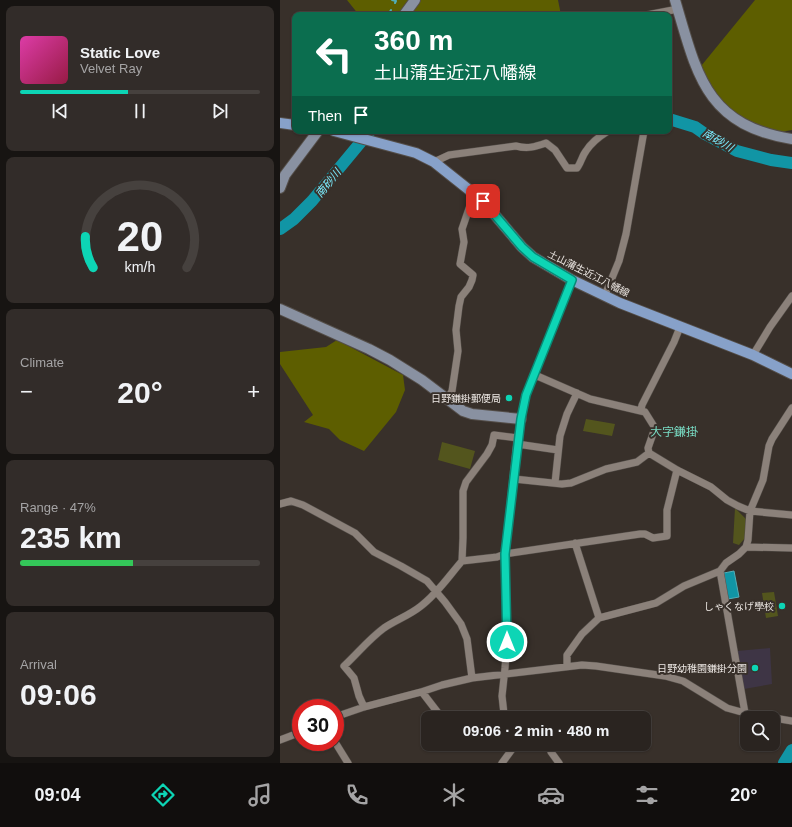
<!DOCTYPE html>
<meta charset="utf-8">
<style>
body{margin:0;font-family:Helvetica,"Noto Sans JP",sans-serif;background:#322c29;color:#f1f3f6;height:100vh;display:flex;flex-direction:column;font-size:15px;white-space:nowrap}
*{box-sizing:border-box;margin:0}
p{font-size:13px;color:#a5a4a5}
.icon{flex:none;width:22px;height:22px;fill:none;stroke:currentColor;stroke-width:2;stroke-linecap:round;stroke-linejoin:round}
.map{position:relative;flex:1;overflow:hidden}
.sheet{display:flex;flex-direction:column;gap:6px;padding:6px;background:#171412;width:280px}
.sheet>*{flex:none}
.top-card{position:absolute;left:12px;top:12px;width:380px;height:122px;border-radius:8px;box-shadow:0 1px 3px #0004,0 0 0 1px #46413e;background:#0b6e4f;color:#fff;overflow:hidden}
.buttons{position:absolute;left:460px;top:711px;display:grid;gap:8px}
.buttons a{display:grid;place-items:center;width:40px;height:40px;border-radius:8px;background:#2a2420;box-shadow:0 1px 3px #0004,0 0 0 1px #46413e;font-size:20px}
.speed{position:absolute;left:12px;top:699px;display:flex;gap:8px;font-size:20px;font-weight:700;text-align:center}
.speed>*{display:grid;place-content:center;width:52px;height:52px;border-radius:50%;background:#2a2420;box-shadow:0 1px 3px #0004,0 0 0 1px #46413e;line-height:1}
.speed .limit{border:6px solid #d22;background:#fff;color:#111}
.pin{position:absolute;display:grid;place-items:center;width:34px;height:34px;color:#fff;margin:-17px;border-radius:8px;box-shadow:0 2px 6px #0006}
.me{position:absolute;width:44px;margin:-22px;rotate:0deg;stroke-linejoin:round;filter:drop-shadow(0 0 3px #0008)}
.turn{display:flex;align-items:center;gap:14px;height:84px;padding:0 16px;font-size:18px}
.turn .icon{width:52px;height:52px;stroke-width:2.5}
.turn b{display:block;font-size:28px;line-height:34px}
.then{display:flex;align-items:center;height:38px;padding:0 16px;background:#0003;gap:8px;font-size:15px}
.big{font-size:30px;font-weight:800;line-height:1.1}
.sheet .tile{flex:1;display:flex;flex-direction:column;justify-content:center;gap:6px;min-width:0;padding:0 14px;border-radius:8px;background:#322c29}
.sheet .dial{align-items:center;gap:0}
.dial svg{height:104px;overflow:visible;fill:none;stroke:#46413e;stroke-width:7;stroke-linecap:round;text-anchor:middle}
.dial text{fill:#f1f3f6;stroke:none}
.song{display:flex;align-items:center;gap:12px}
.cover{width:48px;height:48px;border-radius:6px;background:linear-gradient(135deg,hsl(320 70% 55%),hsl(340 70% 35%))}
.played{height:4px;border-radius:2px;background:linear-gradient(90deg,#0dd5b5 45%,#46413e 45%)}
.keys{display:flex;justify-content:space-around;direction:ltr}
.heat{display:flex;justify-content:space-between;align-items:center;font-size:22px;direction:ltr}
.charge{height:6px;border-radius:3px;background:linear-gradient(90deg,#34c759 47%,#46413e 0)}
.trip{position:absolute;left:141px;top:711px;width:230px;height:40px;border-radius:8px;background:#2a2420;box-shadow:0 1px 3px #0004,0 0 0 1px #46413e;font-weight:800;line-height:40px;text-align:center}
.tab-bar{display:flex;height:64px;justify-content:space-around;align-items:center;background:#110e0d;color:#a5a4a5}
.tab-bar .icon{width:28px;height:28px}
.tab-bar .active{color:#0dd5b5}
.tab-bar b{font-size:18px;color:#f1f3f6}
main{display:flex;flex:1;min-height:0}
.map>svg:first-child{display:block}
.education{fill:#3e3545}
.green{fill:#53551d}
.forest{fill:#5d5e00}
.water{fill:#1195a5;stroke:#53aeb8}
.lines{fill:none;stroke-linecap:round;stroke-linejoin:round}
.stream{stroke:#53aeb8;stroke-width:2}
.river{stroke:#1195a5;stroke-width:12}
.street-casing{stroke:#544e49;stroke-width:8}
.secondary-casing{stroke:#544e49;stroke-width:12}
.primary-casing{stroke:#544e49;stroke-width:12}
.street{stroke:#8b817a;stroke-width:7}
.secondary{stroke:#8991a1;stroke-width:10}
.primary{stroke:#87a1c9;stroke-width:10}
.route-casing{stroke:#088a76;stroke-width:10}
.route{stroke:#0dd5b5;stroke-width:7}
.poi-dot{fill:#0dd5b5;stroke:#38302a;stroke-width:1.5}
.labels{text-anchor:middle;stroke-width:4;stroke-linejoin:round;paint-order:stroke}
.street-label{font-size:10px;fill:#ece7e3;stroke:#38302a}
.poi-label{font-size:10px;fill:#ece7e3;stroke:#38302a;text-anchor:end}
.water-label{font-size:11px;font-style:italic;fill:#7becfe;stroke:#38302a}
.quarter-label{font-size:12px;fill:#79dcc4;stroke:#38302a}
</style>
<main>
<section class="sheet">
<div class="tile">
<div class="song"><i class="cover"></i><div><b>Static Love</b><p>Velvet Ray</p></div></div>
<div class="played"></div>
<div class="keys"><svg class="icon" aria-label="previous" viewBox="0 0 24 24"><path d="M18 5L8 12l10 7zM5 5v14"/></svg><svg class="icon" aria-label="pause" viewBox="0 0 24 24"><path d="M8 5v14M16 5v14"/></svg><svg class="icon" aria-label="next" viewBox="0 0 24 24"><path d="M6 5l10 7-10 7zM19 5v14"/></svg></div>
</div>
<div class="tile dial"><svg viewBox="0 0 100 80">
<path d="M14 69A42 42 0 1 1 86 69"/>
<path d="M14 69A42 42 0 0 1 8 45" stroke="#0dd5b5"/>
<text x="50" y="56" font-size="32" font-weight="700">20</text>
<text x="50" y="72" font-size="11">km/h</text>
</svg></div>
<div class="tile"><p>Climate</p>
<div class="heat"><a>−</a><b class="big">20°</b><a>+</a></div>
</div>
<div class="tile"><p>Range · 47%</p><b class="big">235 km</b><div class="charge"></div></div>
<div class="tile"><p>Arrival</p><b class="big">09:06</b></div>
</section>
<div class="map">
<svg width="512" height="763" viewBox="0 0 512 763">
<rect width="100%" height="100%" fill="#38302a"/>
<path class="education" d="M490,648L492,684L464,689L457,651Z"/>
<path class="green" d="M306,419L335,424L332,436L303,431Z
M162,442L195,451L190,469L158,460Z
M455,508L466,519L465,538L459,545L453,543Z
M494,592L498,616L486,618L482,593Z"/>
<path class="forest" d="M67,0H278L281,15H79Z
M475,0H512V130L495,133L470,128L433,99L417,71Z
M57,340L123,375L125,390L116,412L84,451L60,440L49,429L24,422L33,415L0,364V352L46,347Z"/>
<path class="water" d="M454,571L459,597L448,599L444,573Z"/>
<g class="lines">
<path class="stream" d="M112,0L116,1L115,3
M108,15L111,10"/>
<path class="river" d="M389,119L415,127L425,134L457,151L491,160L512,163
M0,229L14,219L32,201L90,131
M504,763L512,750"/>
<defs>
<path id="street" d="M367,15L398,9
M154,162L169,155L236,146C247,149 255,147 266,143L275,150L287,168H297C301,163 302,156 306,151C311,143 320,136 328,131
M325,295L339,261L346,234L364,131
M473,355L490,327L512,296
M255,375L310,399L365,412L375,428L368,448L369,453
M167,399L172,391L178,351L176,330L179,306L181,297L189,287L192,280L193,275L180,264L184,242L182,229L194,194
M361,410L362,405L394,342L400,327
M237,444L278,450
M369,453L397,470L431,487L447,500L458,506L470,511L512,515
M234,479L282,484L291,483L326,469L357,462L369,453
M275,483L280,436L287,414L297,393
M0,504L11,501L23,505L75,533L94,552L121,566L147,581L165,602L181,624L187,639L192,678
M295,543L319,618
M466,547L512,548
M182,561L183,538V491L186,482L207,454L212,445L214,435L238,438
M440,571L465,713
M287,666V655L302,634L319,618L376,603L404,586L440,571L446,563L459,554L466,547L468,540L470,511L483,480L489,446L492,439L512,408
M142,692L162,718
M84,707L79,696L74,678L64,666C77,654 89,639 104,628C116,620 130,615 141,606C157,594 169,576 182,561L217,557L225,554L360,534H365L373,538L387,536V510L397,470
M55,717L84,707L141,692L162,685L192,678L302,665L316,666L385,676L403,681L447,708L465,713L512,721
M229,718L224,714L222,696L225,668L227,642L225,554L237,441L246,395L292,280
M0,740L21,732
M55,742L68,763
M198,744L199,747
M270,744L271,752L279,763
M222,763L236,744"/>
<path id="secondary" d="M395,0C417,74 425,125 512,139
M124,15L135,0
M0,188L5,175L38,131
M0,309L89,349L110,360L142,380L183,411L192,414L241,419"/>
<path id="primary" d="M0,123L15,125
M54,131L136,153L154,162L203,201L242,247L253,257L292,280L340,303L473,355L512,374"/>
</defs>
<use href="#street" class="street-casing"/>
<use href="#secondary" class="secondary-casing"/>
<use href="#primary" class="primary-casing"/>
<use href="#street" class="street"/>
<use href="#secondary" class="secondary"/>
<use href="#primary" class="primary"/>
</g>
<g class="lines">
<defs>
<path id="route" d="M203,201L242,247L253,257L292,280L246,395L241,419L225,554L227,642"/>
</defs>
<use href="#route" class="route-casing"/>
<use href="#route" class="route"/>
</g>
<g class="poi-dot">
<circle cx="229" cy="398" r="4"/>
<circle cx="502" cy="606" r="4"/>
<circle cx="475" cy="668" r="4"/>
</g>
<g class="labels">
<g class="street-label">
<text transform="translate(309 273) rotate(27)" y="4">土山蒲生近江八幡線</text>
</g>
<g class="poi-label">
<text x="221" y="402">日野鎌掛郵便局</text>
<text x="494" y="610">しゃくなげ學校</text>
<text x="467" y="672">日野幼稚園鎌掛分園</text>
</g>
<g class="water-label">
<text transform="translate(438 140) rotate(30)" y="4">南砂川</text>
<text transform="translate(48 183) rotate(-51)" y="4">南砂川</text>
</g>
<g class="quarter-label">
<text x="394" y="436">大字鎌掛</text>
</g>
</g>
</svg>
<div class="buttons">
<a><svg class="icon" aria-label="search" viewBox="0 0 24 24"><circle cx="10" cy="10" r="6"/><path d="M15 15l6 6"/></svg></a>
</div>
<div class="speed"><div class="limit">30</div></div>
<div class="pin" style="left:203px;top:201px;background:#d93025"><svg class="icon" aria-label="arrive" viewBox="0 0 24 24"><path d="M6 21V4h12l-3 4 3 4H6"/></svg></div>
<svg class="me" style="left:227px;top:642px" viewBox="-20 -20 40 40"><circle r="17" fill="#0dd5b5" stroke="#fff" stroke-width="3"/><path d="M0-11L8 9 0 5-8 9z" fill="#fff"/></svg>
<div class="trip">09:06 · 2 min · 480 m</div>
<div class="top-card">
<div class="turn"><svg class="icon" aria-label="left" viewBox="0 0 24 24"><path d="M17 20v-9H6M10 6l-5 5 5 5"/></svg><div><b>360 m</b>土山蒲生近江八幡線</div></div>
<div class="then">Then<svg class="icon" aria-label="arrive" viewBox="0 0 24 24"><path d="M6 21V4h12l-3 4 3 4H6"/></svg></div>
</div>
</div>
</main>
<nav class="tab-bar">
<b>09:04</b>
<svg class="icon active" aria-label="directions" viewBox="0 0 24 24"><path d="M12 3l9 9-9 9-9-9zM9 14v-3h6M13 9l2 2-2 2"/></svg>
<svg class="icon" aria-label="music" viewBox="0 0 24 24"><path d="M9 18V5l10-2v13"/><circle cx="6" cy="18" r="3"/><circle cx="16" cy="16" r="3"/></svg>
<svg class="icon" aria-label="phone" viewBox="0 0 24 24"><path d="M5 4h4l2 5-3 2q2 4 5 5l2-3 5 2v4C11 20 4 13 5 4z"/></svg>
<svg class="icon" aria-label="climate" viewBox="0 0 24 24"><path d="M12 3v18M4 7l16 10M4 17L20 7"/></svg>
<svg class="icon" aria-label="car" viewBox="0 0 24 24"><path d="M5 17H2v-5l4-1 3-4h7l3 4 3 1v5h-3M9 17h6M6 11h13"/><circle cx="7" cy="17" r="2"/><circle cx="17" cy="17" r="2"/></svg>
<svg class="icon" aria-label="filters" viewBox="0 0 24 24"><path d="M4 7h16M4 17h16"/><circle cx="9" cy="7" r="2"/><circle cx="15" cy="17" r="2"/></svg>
<b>20°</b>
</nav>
